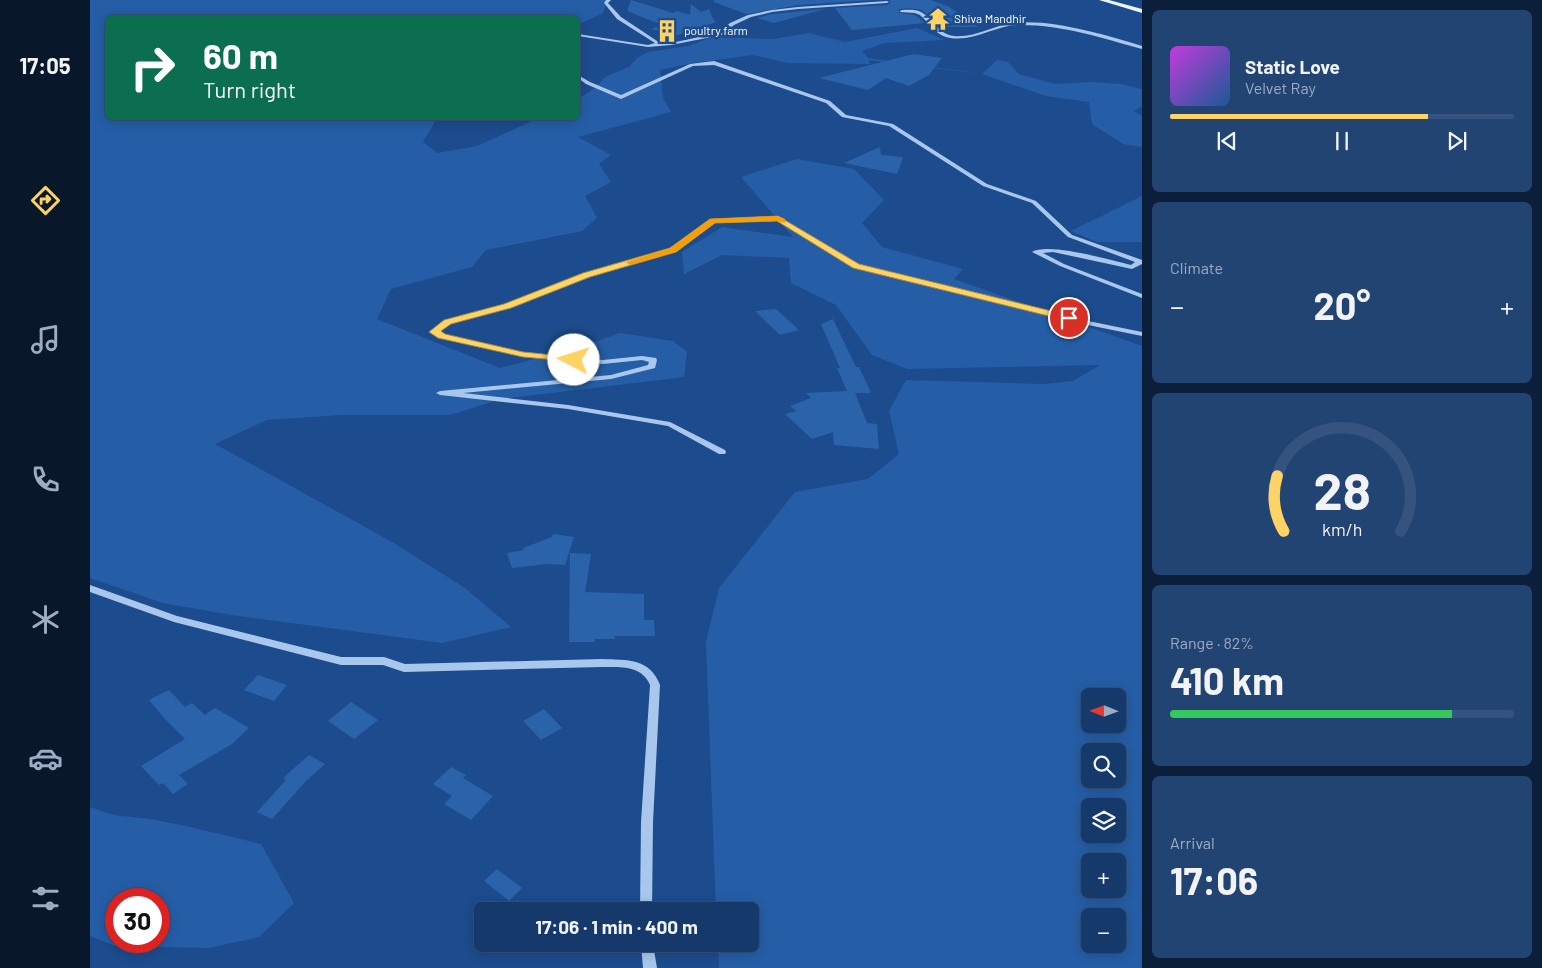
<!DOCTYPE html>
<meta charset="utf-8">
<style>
body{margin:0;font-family:Barlow,sans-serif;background:#224472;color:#f1f3f6;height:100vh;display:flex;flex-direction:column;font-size:19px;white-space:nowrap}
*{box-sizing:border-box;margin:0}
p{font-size:16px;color:#9dacc1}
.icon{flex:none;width:28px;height:28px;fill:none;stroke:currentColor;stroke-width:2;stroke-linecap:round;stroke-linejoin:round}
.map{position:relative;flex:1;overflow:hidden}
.panel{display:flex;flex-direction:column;gap:10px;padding:10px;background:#0c1f3a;width:400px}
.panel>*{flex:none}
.top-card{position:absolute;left:15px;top:15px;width:475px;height:105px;border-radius:8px;box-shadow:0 2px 12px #0003,0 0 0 1px #34537e;background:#0b6e4f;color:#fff;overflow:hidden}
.needle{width:32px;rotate:271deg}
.fabs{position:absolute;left:991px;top:688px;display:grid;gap:10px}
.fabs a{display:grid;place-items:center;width:45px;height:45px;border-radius:8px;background:#15396a;box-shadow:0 2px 12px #0003,0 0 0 1px #34537e;font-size:25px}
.speed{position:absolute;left:15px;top:888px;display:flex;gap:10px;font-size:25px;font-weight:700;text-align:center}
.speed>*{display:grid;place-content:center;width:65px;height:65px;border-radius:50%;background:#15396a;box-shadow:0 2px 12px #0003,0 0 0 1px #34537e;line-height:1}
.speed .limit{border:8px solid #d22;background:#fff;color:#111}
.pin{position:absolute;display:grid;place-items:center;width:42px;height:42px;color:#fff;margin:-21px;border:2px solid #fff;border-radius:50%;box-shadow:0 1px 5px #0007}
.me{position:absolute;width:55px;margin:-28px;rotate:275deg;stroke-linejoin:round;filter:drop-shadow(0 0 4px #0008)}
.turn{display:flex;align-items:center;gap:18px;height:105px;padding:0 15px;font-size:22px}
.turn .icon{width:65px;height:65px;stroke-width:2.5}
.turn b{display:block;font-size:35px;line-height:42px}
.big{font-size:38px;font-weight:700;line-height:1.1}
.panel .tile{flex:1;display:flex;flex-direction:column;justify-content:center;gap:8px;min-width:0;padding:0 18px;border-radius:8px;background:#224472}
.panel .dial{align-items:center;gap:0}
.dial svg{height:130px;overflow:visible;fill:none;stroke:#34537e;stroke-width:7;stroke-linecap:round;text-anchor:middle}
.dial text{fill:#f1f3f6;stroke:none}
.song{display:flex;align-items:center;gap:15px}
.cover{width:60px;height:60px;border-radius:8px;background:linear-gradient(135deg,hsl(290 70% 55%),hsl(210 70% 35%))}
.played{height:5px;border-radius:2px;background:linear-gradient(90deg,#fed366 75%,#34537e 75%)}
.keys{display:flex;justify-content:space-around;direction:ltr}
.heat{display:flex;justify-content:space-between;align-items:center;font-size:28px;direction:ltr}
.charge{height:8px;border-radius:4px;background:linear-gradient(90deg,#34c759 82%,#34537e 0)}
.trip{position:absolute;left:384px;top:902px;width:285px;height:50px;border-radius:8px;background:#15396a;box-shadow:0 2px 12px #0003,0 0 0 1px #34537e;font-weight:700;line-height:50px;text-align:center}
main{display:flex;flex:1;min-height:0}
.dock{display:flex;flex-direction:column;width:90px;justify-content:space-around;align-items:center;background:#08172a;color:#9dacc1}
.dock .icon{width:35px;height:35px}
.dock .current{color:#fed366}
.dock b{font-size:22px;color:#f1f3f6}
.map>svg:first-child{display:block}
.green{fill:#255ea6;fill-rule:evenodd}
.building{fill:#2b63ab}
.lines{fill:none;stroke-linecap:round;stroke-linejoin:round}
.minor{fill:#a9c7ed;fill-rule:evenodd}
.major{fill:#eff5ff;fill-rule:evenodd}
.route{fill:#fed366;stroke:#a58942}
.slow{fill:#f59e0b}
.labels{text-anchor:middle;stroke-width:5;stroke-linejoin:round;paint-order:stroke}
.far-poi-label{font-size:12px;fill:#fff;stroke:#1c4c8d;text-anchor:start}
</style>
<main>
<nav class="dock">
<b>17:05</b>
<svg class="icon current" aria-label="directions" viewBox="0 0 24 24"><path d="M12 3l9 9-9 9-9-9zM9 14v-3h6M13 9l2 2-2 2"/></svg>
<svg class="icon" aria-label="music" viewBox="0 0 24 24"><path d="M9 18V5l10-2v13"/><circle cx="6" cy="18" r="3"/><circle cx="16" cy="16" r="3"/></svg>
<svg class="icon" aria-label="phone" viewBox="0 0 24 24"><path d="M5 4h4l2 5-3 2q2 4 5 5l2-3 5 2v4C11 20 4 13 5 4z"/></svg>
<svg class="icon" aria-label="climate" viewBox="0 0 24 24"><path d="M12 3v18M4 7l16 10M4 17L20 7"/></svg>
<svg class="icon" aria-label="car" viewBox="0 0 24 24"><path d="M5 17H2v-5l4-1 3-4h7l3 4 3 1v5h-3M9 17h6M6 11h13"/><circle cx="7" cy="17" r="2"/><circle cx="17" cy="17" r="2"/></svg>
<svg class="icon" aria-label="filters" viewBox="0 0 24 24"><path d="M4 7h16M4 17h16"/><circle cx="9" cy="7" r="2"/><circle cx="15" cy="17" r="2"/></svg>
</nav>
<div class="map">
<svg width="1052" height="968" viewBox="0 0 1052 968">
<rect width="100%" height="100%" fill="#1c4c8d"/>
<path class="green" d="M0,0H518L513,13L488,25V18H18V118H347L333,142L347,153L387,146L449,118H488V99L505,88L515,77L539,67L547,58L558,52L599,46L622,37L683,39L719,33L755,42L827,28L855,40L794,43L772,51L778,58L892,74L907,60L918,62L929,74L965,84L1001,82L1031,84L1052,89V106L1044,111L1052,116V147L1033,144L1002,124L999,102L956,96L892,74L778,60L780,64L697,63L663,55L603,63L570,70L573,98L581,112L488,137L521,155L509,164L521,182L495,196L507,218L492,231L396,250L382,267L301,289L287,319L410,368L493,346L530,333L583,341L597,352L594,377L411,399L360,415H252L177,420L125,444L304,543L375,588L421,627L352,643L141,615L73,603L0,578Z
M707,159L764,169L794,200L772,223L792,247L873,269L864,279L1052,346V968H629L628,944H660V911H626L616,642L629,588L705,492L778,479L809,454L799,411L816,380L954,384L983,381L1010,365L817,369L782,355L746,305L701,283L699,258L632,255L594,274L592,252L632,227L703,237L651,177ZM1000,696H1028V724H1000ZM1000,751H1028V779H1000ZM1000,806H1028V834H1000ZM1000,861H1028V889H1000ZM1000,916H1028V944H1000Z
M1052,196V242H1007L981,231Z
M0,807L23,815L60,819L96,826L171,844L204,903L169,937L119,948L25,946L0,936ZM26,899H69V941H26Z"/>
<path class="building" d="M541,0L583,13L587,11L600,15L601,4L611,12L619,9L623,19L626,22L585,36L561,29L572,25L537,11Z
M624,0H784L708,5L656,14L624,2Z
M799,0H840L858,6L888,27H850L832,10L819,8L809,9V13L825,15L835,23L762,30L745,8L797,5L801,3Z
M735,9L684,23L667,18L682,14Z
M824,54L852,58L839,75L819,86L796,78L778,90L729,78Z
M790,147L791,155L813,157L807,174L754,163Z
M686,309L709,330L690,335L665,311Z
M743,319L766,367H769L781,393H765L777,423L787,424L789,449L744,445L743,432L722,439L695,414L706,411L700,406L721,398L716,393L757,391L747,368H750L731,324Z
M463,534L484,537L475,565L457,564L422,568L417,553L434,550L433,548L462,537Z
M480,553L501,554L495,592L554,594V620H564L565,636H525V639H505V642H479Z
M168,675L197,685L184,701L154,690Z
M79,690L95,707L102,703L115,715L125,708L159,728L142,744L89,775L98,784L83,794L73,783L69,785L51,766L95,739L75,719L59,700Z
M261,702L288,720L264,739L238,721Z
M454,709L472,728L451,740L433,721Z
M219,755L235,764L216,781L182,819L167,812L196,780L193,778Z
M361,767L376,775L373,778L403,796L381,820L354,804L362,796L343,784Z
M407,869L432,888L419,901L394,881Z"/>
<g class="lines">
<path class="minor" d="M516,0H521L518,3L531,17L570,43H581L628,33L640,23L658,15L682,10L708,7L797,1L799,2L797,3L708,9L682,12L661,17L644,25L632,35L581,45L558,47L488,36V34L558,45L565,43L527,19L514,3Z
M812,10C818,10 825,9 831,12C844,19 848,34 864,36C885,38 904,25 924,23C963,19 1015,35 1052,46V49C1012,38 970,24 927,25C903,26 881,44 856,37C845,34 838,22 830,15L825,13L810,12V11Z
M624,61L740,101L756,115L803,124L897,184L946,201L982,235L1052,260V264L1042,269L963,252L953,253L974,264L1052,294V298L970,266L942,252C958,242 1020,260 1041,265L1045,262L978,237L942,203L893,186L799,126L752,117L736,103L624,65L603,66L531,99L496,84L488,78V75L500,82L531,95L600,64Z
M688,217L768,265L998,321L1052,332V336L998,325L764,267L687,221L625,222L585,251L498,276L420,308L360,324L349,331L354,334L433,352L513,360L552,356L566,358L567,360L565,368L521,379L373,393L478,405L580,422L635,450L636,452L635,454H629L578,426L478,409L350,395L346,393L350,391L521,375L558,365L559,362L552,360L513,364L433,356L349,338L340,331L354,320L414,304L494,274L581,249L621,219Z
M0,585L87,616L251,657H294L315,664L512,659C537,660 560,658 570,685L563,822L562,911H550L551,822L560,685C552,665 530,667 512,667L314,672L293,665H251L84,622L0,592Z
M551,944H563L567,968H553Z"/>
<path class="major" d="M1009,0H1019L1052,9V13Z"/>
</g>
<path class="route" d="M688,216L769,264L982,316L984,318L979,321L763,268L687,221L625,223L586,252L500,277L421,308L361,324L351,331L355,334L433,352L484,357L488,358V362L433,357L348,338L339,332L354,320L414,304L493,273L580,248L620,219Z"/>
<path class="slow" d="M688,216L695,219V223L687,221L625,223L586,252L540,265L536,262L580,248L620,219Z"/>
<defs>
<symbol id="temple-bare" viewBox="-9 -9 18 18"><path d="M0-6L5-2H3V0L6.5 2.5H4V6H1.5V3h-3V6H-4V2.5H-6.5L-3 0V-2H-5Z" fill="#fed366" stroke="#1c4c8d" stroke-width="2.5" paint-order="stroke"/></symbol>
<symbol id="building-bare" viewBox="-9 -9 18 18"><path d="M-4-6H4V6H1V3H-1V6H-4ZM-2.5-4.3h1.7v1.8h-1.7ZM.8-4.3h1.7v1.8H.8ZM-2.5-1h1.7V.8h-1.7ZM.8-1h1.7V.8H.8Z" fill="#fed366" stroke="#1c4c8d" stroke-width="2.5" paint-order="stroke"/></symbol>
</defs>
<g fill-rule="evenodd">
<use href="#temple-bare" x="832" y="3" width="32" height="32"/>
<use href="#building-bare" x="561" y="15" width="32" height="32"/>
</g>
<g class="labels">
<g class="far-poi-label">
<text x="864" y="23">Shiva Mandhir</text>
<text x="594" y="35">poultry farm</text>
</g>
</g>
</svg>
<div class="fabs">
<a><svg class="needle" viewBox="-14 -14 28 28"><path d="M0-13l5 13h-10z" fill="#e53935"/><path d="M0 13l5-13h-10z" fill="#9dacc1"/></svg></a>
<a><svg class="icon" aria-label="search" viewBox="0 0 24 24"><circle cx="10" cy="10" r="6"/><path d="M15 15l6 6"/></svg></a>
<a><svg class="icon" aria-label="layers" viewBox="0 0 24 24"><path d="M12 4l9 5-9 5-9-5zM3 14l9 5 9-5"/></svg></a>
<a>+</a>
<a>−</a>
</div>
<div class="speed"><div class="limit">30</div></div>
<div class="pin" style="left:979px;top:318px;background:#d93025"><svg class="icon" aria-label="arrive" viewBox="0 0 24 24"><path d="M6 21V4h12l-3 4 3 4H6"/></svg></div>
<svg class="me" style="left:484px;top:360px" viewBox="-20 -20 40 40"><circle r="19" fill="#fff"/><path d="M0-13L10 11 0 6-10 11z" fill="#fed366"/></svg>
<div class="trip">17:06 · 1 min · 400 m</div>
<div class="top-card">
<div class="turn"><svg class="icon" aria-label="right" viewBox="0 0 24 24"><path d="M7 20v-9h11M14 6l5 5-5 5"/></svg><div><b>60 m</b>Turn right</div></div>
</div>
</div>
<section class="panel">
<div class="tile">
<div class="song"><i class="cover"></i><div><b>Static Love</b><p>Velvet Ray</p></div></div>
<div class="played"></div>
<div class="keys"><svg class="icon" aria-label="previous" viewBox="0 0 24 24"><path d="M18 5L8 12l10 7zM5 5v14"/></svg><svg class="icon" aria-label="pause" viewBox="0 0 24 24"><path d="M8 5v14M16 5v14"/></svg><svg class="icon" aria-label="next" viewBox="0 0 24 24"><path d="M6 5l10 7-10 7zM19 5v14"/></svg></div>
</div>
<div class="tile"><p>Climate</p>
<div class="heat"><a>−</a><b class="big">20°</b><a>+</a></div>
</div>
<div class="tile dial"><svg viewBox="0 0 100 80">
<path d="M14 69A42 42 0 1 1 86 69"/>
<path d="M14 69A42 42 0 0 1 10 35" stroke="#fed366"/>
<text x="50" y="56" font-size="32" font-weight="700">28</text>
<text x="50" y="72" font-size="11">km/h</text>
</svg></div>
<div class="tile"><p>Range · 82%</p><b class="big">410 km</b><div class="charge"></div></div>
<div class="tile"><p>Arrival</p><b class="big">17:06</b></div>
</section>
</main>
